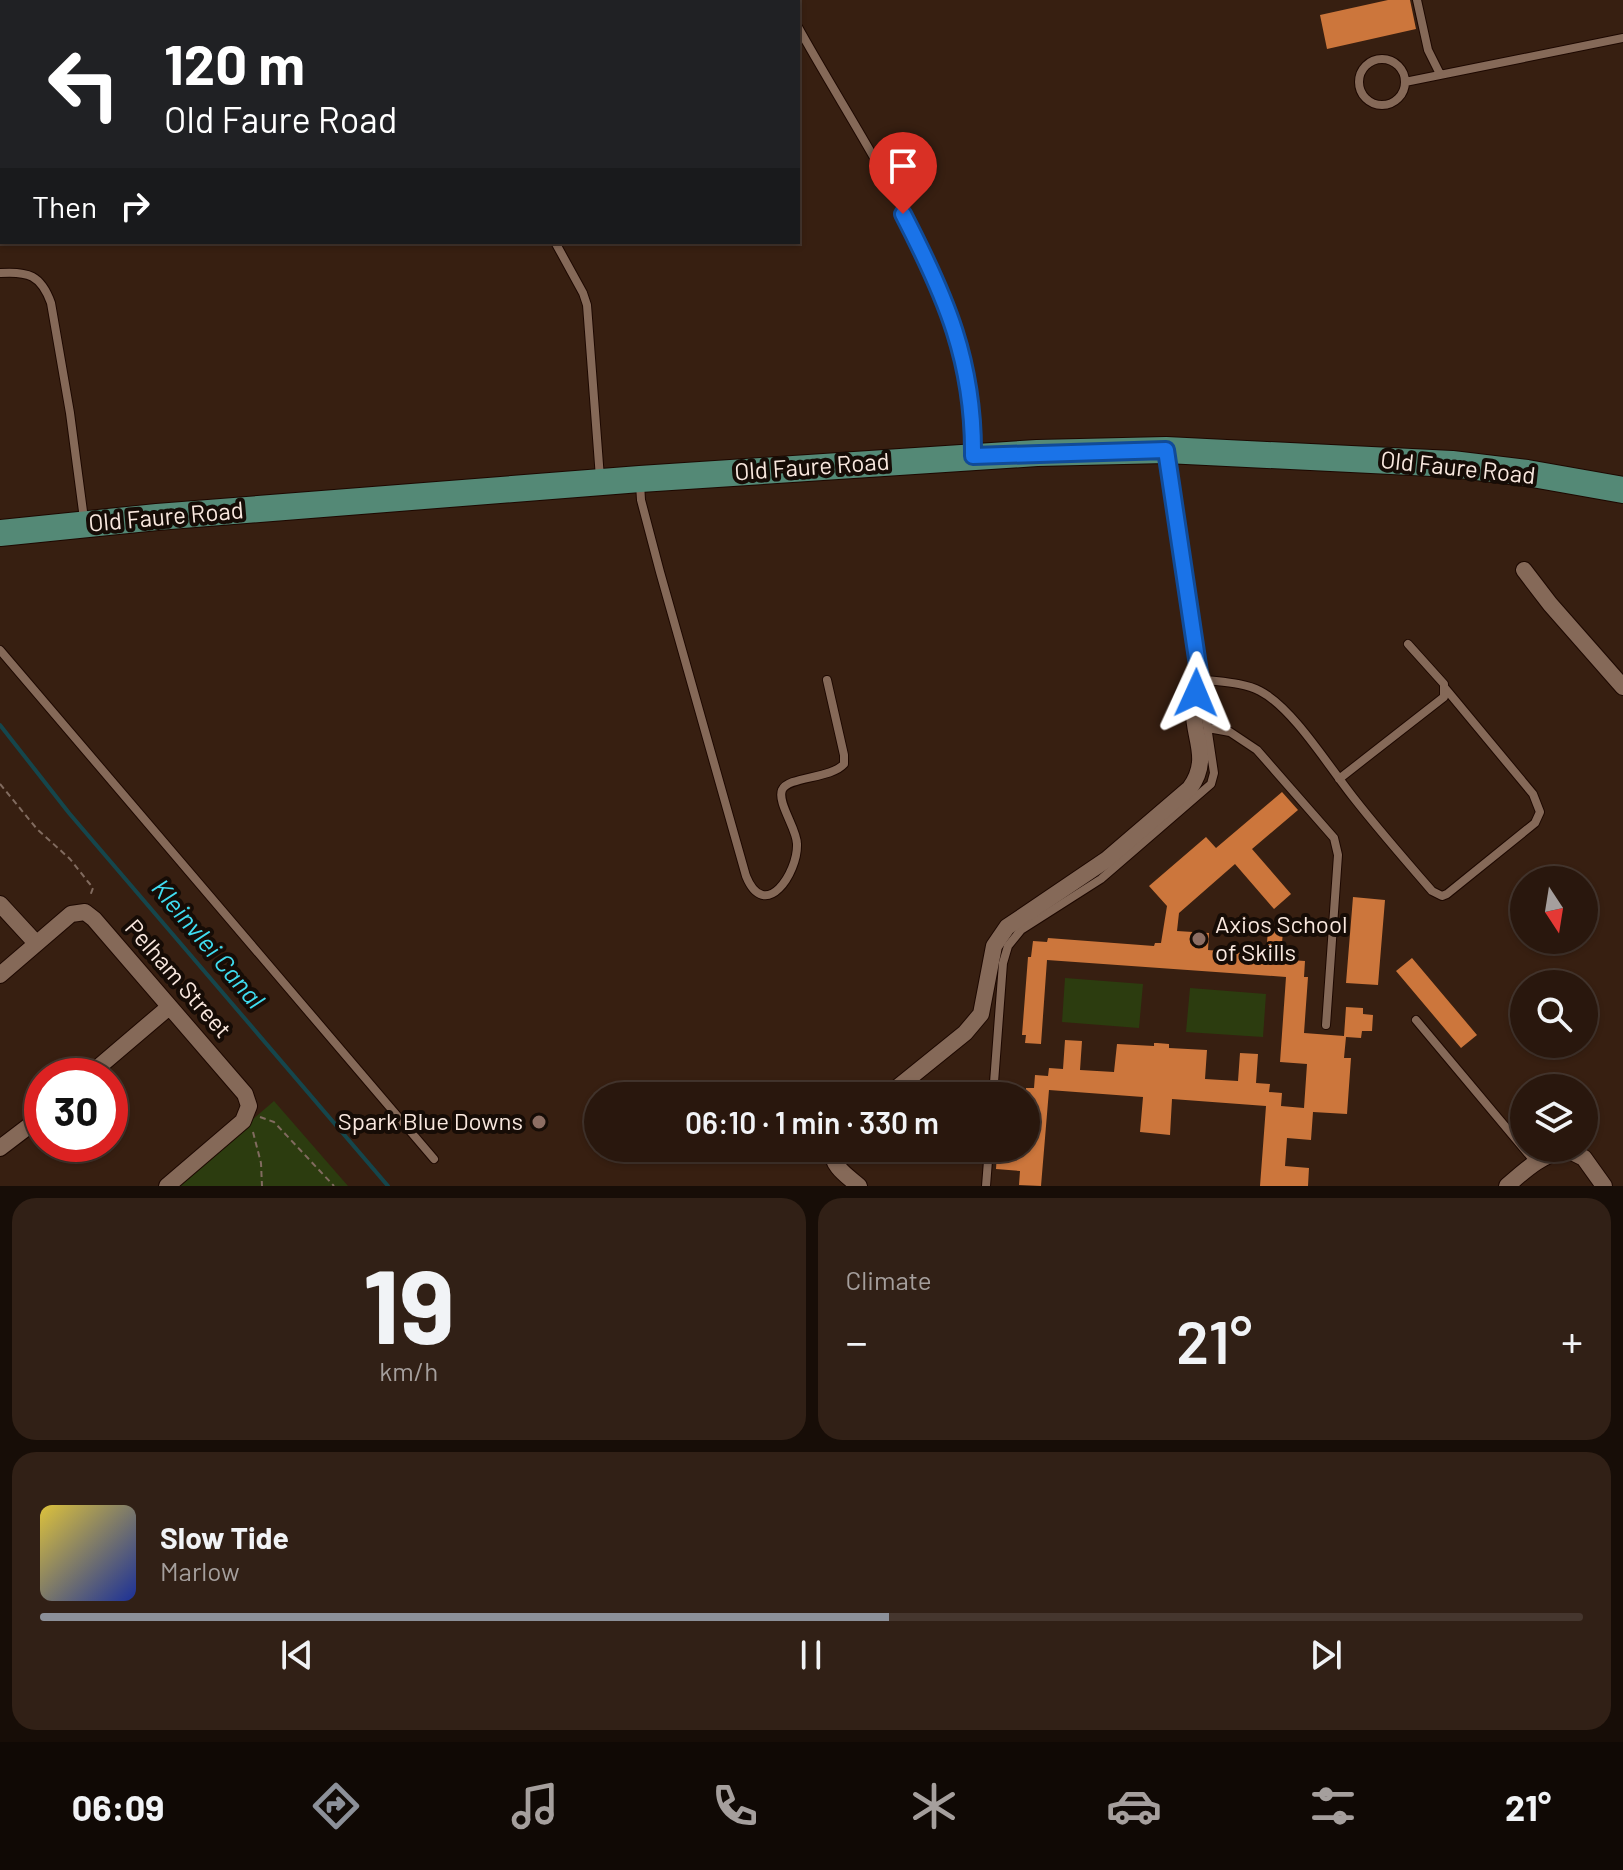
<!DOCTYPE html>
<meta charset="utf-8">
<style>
body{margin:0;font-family:Barlow,sans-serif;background:#312016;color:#f1f3f6;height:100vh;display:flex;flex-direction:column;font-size:30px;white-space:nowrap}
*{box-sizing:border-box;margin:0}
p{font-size:26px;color:#a59f9d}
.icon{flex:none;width:44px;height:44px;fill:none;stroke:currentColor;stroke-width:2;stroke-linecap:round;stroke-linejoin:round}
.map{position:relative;height:1186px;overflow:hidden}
.side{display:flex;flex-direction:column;gap:12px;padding:12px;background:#170d07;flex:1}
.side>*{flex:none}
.guide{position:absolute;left:0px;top:0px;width:800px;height:244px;box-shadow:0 2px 6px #0004,0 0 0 2px #45362e;background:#202124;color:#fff;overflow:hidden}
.needle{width:52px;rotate:168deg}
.controls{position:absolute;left:1510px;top:866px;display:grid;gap:16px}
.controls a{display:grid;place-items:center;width:88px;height:88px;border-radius:50%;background:#29170d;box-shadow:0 2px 6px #0004,0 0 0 2px #45362e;font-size:40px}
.speed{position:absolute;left:24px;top:1058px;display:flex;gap:16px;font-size:40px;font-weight:700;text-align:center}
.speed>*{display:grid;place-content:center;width:104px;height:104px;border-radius:50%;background:#29170d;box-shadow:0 2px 6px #0004,0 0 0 2px #45362e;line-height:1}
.speed .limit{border:12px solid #d22;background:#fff;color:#111}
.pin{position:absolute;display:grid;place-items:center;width:68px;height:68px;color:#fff;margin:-82px -34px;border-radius:50% 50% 50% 0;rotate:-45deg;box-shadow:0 0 8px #0007}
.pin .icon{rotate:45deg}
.me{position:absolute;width:88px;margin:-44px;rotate:1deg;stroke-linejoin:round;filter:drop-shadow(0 0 6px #0008)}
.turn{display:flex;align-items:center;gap:28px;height:168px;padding:0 32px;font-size:36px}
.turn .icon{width:104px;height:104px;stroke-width:2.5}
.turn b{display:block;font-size:56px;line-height:68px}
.then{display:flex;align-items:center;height:76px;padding:0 32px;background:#0003;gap:16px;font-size:30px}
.big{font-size:60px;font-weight:600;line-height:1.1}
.side .widget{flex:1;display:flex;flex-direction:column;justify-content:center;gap:12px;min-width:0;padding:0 28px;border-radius:24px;background:#312016}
.side .dial{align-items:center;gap:0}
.dial b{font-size:104px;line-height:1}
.song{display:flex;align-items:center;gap:24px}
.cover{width:96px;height:96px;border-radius:12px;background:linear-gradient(135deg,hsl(50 70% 55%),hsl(230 70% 35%))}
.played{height:8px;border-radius:4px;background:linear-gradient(90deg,#8c9099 55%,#45362e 55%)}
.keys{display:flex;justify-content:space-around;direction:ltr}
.heat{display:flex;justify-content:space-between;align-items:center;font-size:44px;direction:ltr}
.side .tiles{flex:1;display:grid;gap:12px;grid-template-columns:1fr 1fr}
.widget:last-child{grid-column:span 2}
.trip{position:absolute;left:584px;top:1082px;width:456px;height:80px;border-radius:40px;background:#29170d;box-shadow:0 2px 6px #0004,0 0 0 2px #45362e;font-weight:600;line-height:80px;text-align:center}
.dock{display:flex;height:128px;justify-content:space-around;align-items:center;background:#100905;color:#a59f9d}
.dock .icon{width:56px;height:56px}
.dock .selected{color:#8c9099}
.dock b{font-size:36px;color:#f1f3f6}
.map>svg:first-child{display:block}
.green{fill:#2c3c0f}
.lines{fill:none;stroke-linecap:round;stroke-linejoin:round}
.stream{stroke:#15464c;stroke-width:4}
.building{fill:#cc763c}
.lane-casing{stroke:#1d0800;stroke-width:10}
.street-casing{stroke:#1d0800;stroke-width:18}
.primary-casing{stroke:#1d0800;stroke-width:28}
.path{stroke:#816b5f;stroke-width:2;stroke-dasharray:6 4;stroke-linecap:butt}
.lane{stroke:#856958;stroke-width:8}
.street{stroke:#856958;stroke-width:16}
.primary{stroke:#548976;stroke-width:26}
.route-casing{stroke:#114b97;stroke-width:20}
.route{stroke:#1a73e8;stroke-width:14}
.education-dot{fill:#8d6e63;stroke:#160c06;stroke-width:3}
.labels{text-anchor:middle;stroke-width:8;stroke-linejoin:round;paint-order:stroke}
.street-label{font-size:24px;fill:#f9e8df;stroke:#160c06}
.poi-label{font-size:24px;fill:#f9e8df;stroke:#160c06;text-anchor:start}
.water-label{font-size:26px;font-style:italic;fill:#3fdcf0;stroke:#160c06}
</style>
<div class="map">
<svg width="1623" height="1186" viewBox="0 0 1623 1186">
<rect width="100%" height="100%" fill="#371f11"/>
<path class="green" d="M1065,978L1143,984L1139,1028L1062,1022Z
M1190,988L1266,994L1263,1037L1186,1032Z
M274,1101L348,1186H175Z"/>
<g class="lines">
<path class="stream" d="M0,725L69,813L388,1186"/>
</g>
<path class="building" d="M1388,0H1410L1416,29L1327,49L1320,15Z
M1282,792L1298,810L1252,849L1291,894L1274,909L1235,864L1179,913L1177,931L1209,933L1208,950L1266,955L1268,930L1283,931L1281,956H1290V960L1305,961L1304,977H1308L1304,1033L1344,1036L1346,1007L1363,1008V1014L1373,1015L1372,1031H1362L1361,1038L1346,1037L1344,1058H1351L1347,1114L1313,1112L1311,1140L1287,1138L1285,1166L1309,1168L1308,1186H1260L1266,1106L1172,1099L1170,1135L1140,1132L1143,1097L1049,1090L1041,1186L1019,1185L1020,1171L996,1169L997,1152L1021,1153V1148H1026V1088H1034L1035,1075L1048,1076L1049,1068L1063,1069L1065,1040L1082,1041L1080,1070L1114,1072L1117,1044L1154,1046V1043H1157L1169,1044V1048L1207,1050L1205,1079L1238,1081L1240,1053L1258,1054L1256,1083L1270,1084L1269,1092L1282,1093L1281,1106L1304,1108L1307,1064L1280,1062L1286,977L1047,960L1041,1044L1025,1043L1026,1035H1022L1028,957H1031L1033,941L1047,942L1048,938L1154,946L1155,943H1161L1167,906L1149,886L1206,837L1216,848Z
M1353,897L1385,900L1378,985L1346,983Z
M1412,958L1477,1035L1461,1048L1396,971Z"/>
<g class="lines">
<defs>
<path id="lane" d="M783,0L784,2
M1417,0L1428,50L1440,74
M798,27C870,157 975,298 973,452
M1359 82a23 23 0 1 1 46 0a23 23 0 1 1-46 0Z
M1405,82L1623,38
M555,242L583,293L587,305L600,478
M0,273C28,271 41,275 51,303L70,413L84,519
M640,484L641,500L660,572L746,876C765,923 798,873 797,844C797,829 777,803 782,790C788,776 831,779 844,764V755L827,680
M0,650L434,1159
M1208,728L1230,732L1257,750L1334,838L1338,855L1326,1025
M1339,779L1444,697V684L1408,644
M1416,1020L1535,1162
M993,1096L1003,963L1008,946L1021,930L1101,879L1211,784L1214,773L1200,679C1219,682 1243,682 1260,691C1293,708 1329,767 1353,797C1378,829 1405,860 1432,891L1442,896L1447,894L1535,823L1540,812L1533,794L1445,688
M986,1186L989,1148"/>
<path id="street" d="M1524,570L1550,604L1623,687
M0,904L36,943
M0,975L71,914L85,912L94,919L245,1094L249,1106L243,1121L167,1186
M88,1076L169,1007
M887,1096L965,1033L981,1014L994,946L1007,927L1106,860L1190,788C1212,757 1191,736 1194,705C1194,696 1197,688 1200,679L1166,450
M0,1148L42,1116
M832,1148C831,1166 846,1175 859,1186
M1507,1186C1525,1170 1543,1153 1568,1150L1584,1158L1604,1186"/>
<path id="primary" d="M0,533L157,517L640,479L1037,453L1166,450L1452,464L1527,473L1623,490"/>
</defs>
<use href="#lane" class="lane-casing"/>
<use href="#street" class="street-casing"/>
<use href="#primary" class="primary-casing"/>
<path class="path" d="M0,784L37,829L70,859L93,888L90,896
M260,1117L274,1122L334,1186
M253,1132L261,1163L262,1186"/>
<use href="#lane" class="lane"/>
<use href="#street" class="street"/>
<use href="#primary" class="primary"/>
</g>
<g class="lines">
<defs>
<path id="route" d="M903,214C946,297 974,362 973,456L1166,450L1200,679L1196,693"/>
</defs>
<use href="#route" class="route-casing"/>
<use href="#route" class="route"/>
</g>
<g class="education-dot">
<circle cx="1199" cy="939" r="8"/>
<circle cx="539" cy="1122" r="8"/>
</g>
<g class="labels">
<g class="street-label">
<text transform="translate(812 467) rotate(-4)" y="8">Old Faure Road</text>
<text transform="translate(1458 468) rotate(6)" y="8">Old Faure Road</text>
<text transform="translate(166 517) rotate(-5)" y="8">Old Faure Road</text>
<text transform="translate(178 979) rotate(49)" y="8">Pelham Street</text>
</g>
<g class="poi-label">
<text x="1215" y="933">Axios School<tspan x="1215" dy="28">of Skills</tspan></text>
<text x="523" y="1130" text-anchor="end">Spark Blue Downs</text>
</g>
<g class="water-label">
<text transform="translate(208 944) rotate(50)" y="9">Kleinvlei Canal</text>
</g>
</g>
</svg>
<div class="controls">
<a><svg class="needle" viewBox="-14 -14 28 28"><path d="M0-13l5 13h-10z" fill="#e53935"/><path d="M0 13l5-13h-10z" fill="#a59f9d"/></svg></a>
<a><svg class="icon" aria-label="search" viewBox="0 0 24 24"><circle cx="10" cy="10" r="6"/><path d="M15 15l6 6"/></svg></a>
<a><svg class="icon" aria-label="layers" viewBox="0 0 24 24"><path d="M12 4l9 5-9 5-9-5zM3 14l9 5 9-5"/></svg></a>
</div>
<div class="speed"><div class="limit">30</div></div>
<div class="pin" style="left:903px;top:214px;background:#d93025"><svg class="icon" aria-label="arrive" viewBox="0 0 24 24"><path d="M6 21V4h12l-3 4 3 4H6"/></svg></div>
<svg class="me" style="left:1196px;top:693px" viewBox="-20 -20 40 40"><path d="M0-17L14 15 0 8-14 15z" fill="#1a73e8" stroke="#fff" stroke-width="4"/></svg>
<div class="trip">06:10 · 1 min · 330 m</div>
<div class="guide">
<div class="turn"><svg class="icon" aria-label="left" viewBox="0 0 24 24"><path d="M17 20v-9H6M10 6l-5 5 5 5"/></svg><div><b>120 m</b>Old Faure Road</div></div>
<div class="then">Then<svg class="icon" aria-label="right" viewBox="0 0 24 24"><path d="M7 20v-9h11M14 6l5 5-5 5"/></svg></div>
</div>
</div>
<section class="side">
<div class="tiles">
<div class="widget dial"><b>19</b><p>km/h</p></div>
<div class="widget"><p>Climate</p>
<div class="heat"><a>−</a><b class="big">21°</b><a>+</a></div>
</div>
<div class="widget">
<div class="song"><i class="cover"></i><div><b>Slow Tide</b><p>Marlow</p></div></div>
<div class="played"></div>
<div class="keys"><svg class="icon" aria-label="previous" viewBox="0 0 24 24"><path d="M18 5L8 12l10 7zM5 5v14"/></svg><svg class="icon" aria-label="pause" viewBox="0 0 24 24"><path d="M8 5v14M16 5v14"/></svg><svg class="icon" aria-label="next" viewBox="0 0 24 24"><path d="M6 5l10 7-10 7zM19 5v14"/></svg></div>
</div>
</div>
</section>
<nav class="dock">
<b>06:09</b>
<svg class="icon selected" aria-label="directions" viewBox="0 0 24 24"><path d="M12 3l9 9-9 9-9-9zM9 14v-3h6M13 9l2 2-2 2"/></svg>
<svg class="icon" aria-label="music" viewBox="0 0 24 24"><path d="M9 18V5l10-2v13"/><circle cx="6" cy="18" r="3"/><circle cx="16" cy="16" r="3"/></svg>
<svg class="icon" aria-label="phone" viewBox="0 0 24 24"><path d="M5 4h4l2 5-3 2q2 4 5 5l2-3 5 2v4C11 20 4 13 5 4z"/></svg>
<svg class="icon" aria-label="climate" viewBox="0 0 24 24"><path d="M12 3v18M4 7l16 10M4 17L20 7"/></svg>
<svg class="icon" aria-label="car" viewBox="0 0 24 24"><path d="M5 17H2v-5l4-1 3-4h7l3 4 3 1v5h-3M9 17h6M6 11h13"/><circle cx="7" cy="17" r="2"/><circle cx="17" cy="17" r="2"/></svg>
<svg class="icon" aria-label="filters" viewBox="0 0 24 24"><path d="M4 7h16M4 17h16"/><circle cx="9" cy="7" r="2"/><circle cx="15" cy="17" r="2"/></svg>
<b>21°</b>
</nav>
